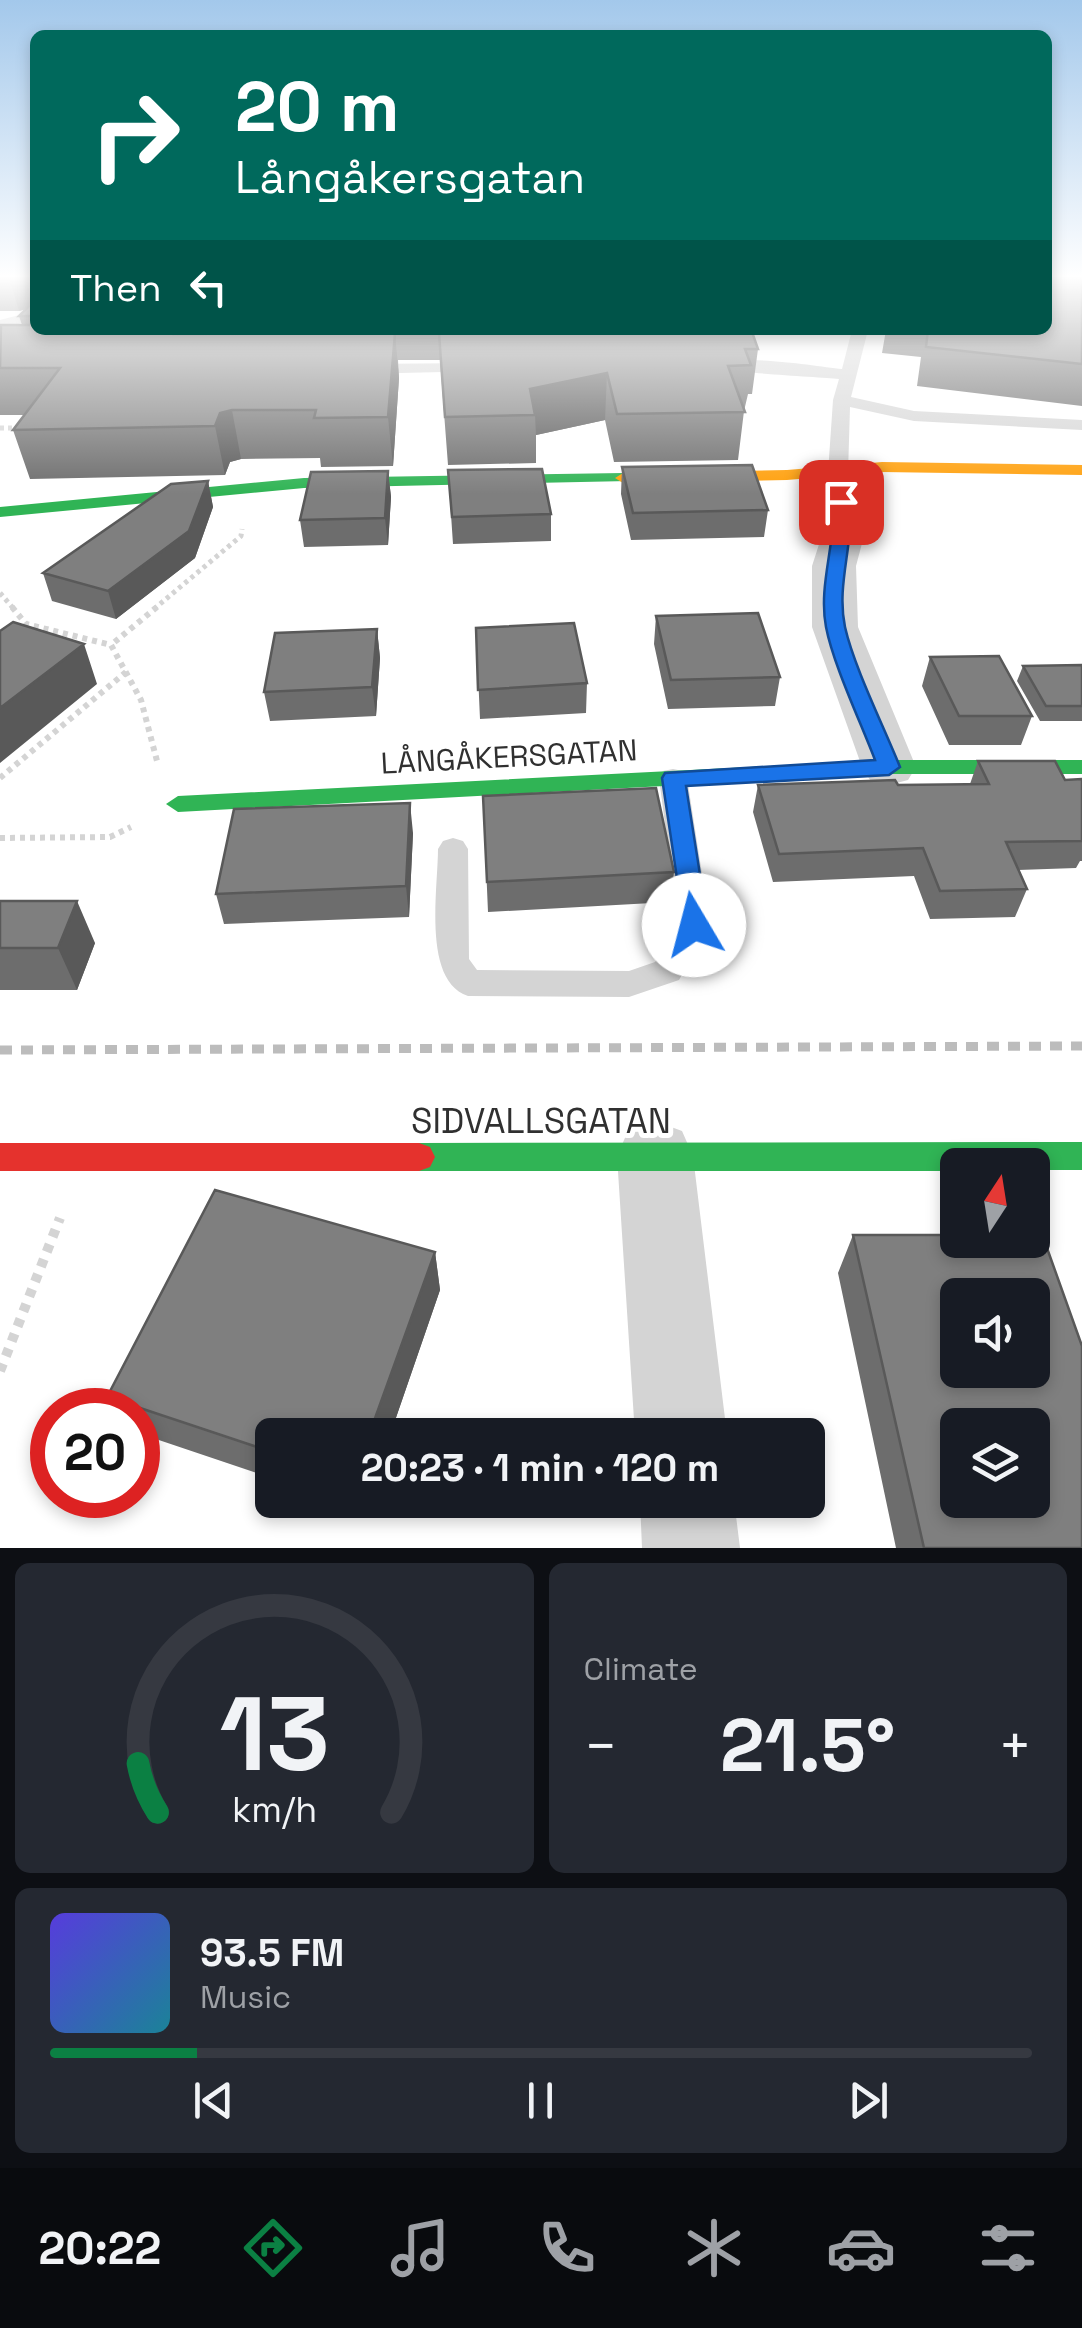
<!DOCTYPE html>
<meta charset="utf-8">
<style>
body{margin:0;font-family:"Space Grotesk",sans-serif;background:#242831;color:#f1f3f6;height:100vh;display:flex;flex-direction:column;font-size:38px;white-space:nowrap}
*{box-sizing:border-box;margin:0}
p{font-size:32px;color:#9ea1a6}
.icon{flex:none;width:55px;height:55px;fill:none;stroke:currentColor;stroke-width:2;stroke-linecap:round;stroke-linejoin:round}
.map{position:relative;height:1548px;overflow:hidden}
.panel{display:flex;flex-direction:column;gap:15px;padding:15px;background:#0d0f14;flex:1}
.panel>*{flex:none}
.hud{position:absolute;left:30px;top:30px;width:1022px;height:305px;border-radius:15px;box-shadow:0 5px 15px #0003;background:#00695c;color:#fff;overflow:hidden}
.needle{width:65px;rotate:12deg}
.controls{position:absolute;left:940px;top:1148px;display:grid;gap:20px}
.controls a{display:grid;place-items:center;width:110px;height:110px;border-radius:15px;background:#171b24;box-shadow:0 5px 15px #0003;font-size:50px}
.speed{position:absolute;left:30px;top:1388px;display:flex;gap:20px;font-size:50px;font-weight:700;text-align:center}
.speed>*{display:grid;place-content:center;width:130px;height:130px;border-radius:50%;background:#171b24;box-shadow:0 5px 15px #0003;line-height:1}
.speed .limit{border:15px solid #d22;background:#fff;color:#111}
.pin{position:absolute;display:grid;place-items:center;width:85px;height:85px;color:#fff;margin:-42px;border-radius:20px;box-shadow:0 5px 15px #0006}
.me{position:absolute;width:110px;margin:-55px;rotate:352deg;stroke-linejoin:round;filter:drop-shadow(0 0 8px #0008)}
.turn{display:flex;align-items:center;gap:35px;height:210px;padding:0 40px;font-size:45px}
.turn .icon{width:130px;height:130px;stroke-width:2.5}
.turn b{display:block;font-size:70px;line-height:85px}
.then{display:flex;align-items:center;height:95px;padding:0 40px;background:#0003;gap:20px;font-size:38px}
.big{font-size:75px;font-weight:700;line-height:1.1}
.panel .tile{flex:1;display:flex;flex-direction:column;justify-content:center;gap:15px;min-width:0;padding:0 35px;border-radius:15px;background:#242831}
.panel .dial{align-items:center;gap:0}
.dial svg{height:260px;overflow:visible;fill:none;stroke:#363941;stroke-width:7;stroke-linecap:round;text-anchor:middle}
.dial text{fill:#f1f3f6;stroke:none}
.song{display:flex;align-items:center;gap:30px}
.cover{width:120px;height:120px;border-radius:15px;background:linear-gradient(135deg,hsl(250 70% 55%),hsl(190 70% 35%))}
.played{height:10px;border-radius:5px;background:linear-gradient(90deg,#0b8043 15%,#363941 15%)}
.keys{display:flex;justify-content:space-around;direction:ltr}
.heat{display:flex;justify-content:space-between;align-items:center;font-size:55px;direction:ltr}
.panel .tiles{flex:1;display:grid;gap:15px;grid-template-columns:1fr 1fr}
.tile:last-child{grid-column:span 2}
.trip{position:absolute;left:255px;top:1418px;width:570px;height:100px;border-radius:15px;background:#171b24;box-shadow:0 5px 15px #0003;font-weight:700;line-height:100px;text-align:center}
.tab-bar{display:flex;height:160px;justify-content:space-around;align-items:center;background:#090b0e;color:#9ea1a6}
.tab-bar .icon{width:70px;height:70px}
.tab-bar .on{color:#0b8043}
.tab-bar b{font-size:45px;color:#f1f3f6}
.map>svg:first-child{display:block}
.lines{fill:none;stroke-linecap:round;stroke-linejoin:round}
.path-far2{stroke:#d4d4d4;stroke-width:5;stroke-dasharray:4 4;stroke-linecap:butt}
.path-far1{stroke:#d4d4d4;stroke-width:6;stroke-dasharray:5 5;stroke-linecap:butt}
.path{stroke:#d4d4d4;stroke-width:10;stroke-dasharray:8 8;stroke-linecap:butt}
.lane{fill:#d4d4d4;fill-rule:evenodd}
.street{fill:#d4d4d4;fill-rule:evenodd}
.fast{fill:#30b455;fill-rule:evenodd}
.slow{fill:#ff9f0a;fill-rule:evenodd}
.jam{fill:#e5322d;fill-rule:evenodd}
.rail{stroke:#bcbcbc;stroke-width:9;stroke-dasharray:12 9;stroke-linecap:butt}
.wall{fill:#6d6d6d}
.shaded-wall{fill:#595959}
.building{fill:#7f7f7f;stroke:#595959;stroke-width:2.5;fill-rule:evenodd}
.route{fill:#1a73e8;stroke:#114b97;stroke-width:2.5}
.labels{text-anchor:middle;stroke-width:10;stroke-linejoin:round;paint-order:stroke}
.street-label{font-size:30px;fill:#303030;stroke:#fff}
.near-street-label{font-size:35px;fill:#303030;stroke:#fff}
</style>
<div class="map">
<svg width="1082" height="1548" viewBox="0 0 1082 1548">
<rect width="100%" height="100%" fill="#fff"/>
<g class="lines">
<path class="path-far2" d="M0,428H19
M0,593L14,609
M154,609L241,536L242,529"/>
<path class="path-far1" d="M12,607L26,624L111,645
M157,607L111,645L141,700L157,761
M0,778L126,672
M0,838L110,837L131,827"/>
<path class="path" d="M0,1371L60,1218"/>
<path class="lane" d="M35,311V320L0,328V320Z
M852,330H868L851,397L914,411L1082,420V430L914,421L850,407L848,473L838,479L828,473L833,400L839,379C819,377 719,372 712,367C734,352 813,366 842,369Z
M477,363L483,365V371L360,374L352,369L360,364Z
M673,769L683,771L687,778L710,925L679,980L629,997L468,996C422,981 438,889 438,849L443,841L453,838L463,841L468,849L469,959L477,970L629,971L655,962L678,924L659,778L663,771Z"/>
<path class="street" d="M838,461L852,465L857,473L865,532L856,566L858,627L916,767L908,780L889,785L870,780L862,767L812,627V566L823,532L819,473L824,465Z
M655,1121L682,1131L693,1156L727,1435H635L617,1156L628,1131Z
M640,1500H734L740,1548H642Z"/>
<path class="fast" d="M623,473L631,478L629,481L304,488L0,517V507L304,478Z
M889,760H1082V774H889L178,812L166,804L178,796Z
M1082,1142V1170H1032V1165H958V1171H419L408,1167L403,1157L408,1147L419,1143Z"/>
<path class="slow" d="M882,462L1082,465V475L882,472L787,480L623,483L615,478L623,473L787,470Z"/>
<path class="jam" d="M0,1143H419L430,1147L435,1157L430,1167L419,1171H0Z"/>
<path class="rail" d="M0,1050L1082,1046"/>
</g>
<path class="wall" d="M0,277H35V330H744L758,349L752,394H748L744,411L738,460L614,462L605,420L536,435V463L448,465L440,360H398L399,378L393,466L321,467L320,458L241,459L230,462L225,475L30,479L13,430L25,415H0V326L22,325L19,316L26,309L19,311H0Z
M1082,277V406L917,386L921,357L882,353L886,330H1048Z
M622,467L768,510L764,537L631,540L621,494Z
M448,470L551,514V541L453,544Z
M388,471L391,497L388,545L304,547L300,520Z
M208,481L213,507L195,558L116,619L52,601L43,573Z
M656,616L780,677L775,706L668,709L654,644Z
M476,628L587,683L586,713L480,719Z
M377,629L380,658L376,716L270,721L264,692Z
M930,657L1032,716L1021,745H949L922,686Z
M1082,665V721H1040L1017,681L1023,666Z
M978,761L1065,780L1082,779V861H1080L1076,868L1018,870L1027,889L1015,917L930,919L914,876L773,882L753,812L758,785L970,784Z
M483,796L674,872L670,902L488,912Z
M413,833L409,917L224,924L216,894Z
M0,901L95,943L77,990H0Z
M853,1235L1082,1548H896L838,1273Z
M435,1252L440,1290L390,1435H272V1478L138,1433V1410H116L107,1397Z
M337,1500H367L364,1509Z"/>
<path class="shaded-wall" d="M9,277H25L34,307L19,311Z
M395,333L399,378L393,466L388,417Z
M607,373L605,420L536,435L535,415L530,389Z
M232,410L241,459L230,462L225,475L215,426L220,413Z
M388,471L391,497L388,545L385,518Z
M208,481L213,507L195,558L116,619L108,591Z
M377,629L380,658L376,716L372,687Z
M84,644L97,684L0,763V708Z
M410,803L413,833L409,917L406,886Z
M77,901L95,943L77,990L58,948Z
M435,1252L440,1290L390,1435H369Z"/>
<path class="building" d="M1048,277H1082V364L926,347L928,330H1048Z
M35,300V316H19Z
M1,325H35V330H157L173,334L395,333L388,417L314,418L316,410H232L220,413L215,426L13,430L60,368H0Z
M752,332L758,349H745L751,365L728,366L745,412L617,414L607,373L530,389L535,415L445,417L439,333Z
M752,465L768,510L633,513L622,467Z
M542,469L551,514L452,517L448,470Z
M388,471L385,518L300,520L311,472Z
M208,481L189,531L108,591L43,573L171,484Z
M758,613L780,677L671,680L656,616Z
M13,622L84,644L0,708V631Z
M574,623L587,683L478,690L476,628Z
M377,629L372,687L264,692L275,633Z
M999,656L1032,716H959L930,657Z
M1082,665V706H1046L1023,666Z
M978,761H1055L1065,780L1082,779V841L1006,842L1027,889L940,891L923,848L779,854L758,785L895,780L898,785L989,784Z
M656,788L674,872L487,882L483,796Z
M410,803L406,886L216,894L234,809Z
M0,901H77L58,948H0Z
M215,1190L435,1252L369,1435H272V1452L107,1397Z
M1032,1234H1042L1082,1346V1548H924L853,1235H958V1240H1032ZM958,1295H1032V1370H958ZM958,1425H1032V1500H958Z"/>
<linearGradient id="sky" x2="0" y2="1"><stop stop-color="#a3c8eb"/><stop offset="0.56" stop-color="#fff"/><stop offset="1" stop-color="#fff" stop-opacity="0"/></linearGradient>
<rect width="1082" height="494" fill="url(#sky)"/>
<path class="route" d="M841,497L850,502C854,544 836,585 845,627C854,667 884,727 900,767L889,775L686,786L708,925L704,932H685L662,778L665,773L875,760C861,723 833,664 826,627C818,585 836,544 833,502Z"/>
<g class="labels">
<g class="street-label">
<text transform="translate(509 757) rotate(-3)" y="10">LÅNGÅKERSGATAN</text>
</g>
<g class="near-street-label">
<text x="541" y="1133">SIDVALLSGATAN</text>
</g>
</g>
</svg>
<div class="controls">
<a><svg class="needle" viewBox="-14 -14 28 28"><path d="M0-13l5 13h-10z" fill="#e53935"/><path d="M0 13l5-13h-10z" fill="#9ea1a6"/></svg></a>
<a><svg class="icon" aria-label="sound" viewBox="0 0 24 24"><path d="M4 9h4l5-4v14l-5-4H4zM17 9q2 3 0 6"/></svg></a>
<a><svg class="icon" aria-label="layers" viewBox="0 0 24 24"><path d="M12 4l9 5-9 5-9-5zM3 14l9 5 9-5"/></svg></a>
</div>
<div class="speed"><div class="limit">20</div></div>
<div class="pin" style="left:841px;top:502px;background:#d93025"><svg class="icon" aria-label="arrive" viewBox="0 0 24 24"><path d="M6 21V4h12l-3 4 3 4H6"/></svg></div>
<svg class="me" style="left:694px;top:925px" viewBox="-20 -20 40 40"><circle r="19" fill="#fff"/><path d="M0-13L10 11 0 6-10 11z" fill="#1a73e8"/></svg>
<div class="trip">20:23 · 1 min · 120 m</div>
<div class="hud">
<div class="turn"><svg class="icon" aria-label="right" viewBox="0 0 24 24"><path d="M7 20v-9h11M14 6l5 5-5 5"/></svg><div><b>20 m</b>Långåkersgatan</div></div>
<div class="then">Then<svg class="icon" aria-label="left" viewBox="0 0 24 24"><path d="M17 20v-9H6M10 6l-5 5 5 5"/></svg></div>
</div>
</div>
<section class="panel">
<div class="tiles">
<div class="tile dial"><svg viewBox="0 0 100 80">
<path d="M14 69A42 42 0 1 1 86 69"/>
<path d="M14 69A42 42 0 0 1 8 54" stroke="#0b8043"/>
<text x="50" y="56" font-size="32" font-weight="700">13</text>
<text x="50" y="72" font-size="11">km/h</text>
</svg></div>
<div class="tile"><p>Climate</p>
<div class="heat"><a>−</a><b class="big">21.5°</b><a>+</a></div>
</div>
<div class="tile">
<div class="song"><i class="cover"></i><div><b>93.5 FM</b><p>Music</p></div></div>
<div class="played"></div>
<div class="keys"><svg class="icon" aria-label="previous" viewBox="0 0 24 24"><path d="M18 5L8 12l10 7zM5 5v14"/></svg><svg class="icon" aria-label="pause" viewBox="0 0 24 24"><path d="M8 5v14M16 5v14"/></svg><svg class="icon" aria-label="next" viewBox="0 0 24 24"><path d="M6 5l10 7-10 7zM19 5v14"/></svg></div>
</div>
</div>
</section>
<nav class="tab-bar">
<b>20:22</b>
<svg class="icon on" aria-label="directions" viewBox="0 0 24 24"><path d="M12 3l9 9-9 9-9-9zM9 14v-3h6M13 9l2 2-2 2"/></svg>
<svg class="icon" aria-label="music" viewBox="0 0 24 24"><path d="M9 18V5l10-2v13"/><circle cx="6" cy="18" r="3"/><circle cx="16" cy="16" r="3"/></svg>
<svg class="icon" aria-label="phone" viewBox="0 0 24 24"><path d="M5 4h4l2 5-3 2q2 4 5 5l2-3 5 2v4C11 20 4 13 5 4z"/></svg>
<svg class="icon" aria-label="climate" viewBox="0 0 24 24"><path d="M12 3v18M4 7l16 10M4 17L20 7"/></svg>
<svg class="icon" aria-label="car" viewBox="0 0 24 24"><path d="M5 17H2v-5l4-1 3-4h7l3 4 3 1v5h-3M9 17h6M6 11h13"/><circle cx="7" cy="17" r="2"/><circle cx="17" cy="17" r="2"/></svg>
<svg class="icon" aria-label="filters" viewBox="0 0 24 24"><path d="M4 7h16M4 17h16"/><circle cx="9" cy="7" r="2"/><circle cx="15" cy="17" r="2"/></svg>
</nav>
